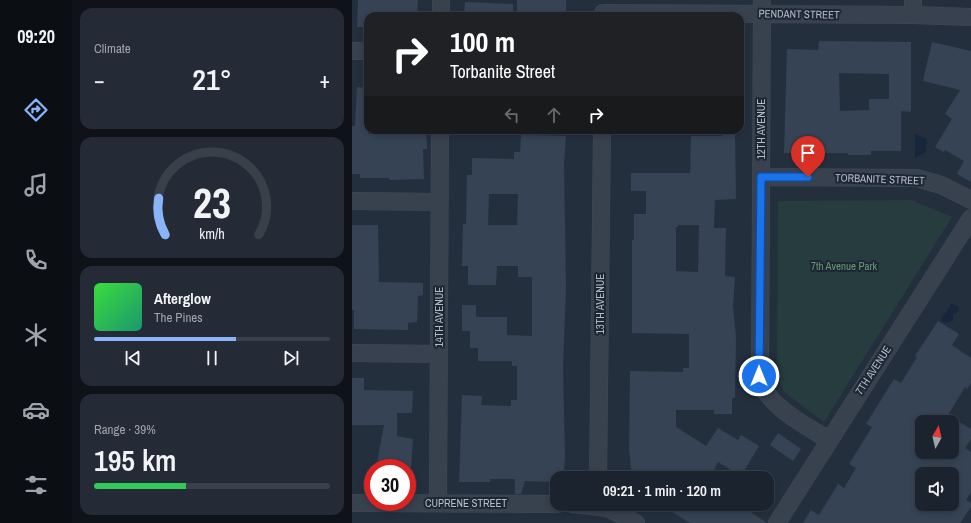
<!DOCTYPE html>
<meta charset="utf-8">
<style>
body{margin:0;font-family:"Archivo Narrow",sans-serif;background:#242b36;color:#f1f3f6;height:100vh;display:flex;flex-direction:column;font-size:15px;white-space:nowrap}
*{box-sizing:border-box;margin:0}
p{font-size:13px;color:#a0a4aa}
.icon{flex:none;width:22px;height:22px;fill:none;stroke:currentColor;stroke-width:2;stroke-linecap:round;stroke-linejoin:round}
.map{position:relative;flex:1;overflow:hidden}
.drawer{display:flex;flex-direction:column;gap:8px;padding:8px;background:#0f1319;width:280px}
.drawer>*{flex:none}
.hud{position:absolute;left:12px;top:12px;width:380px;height:122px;border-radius:12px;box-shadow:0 2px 6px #0003,0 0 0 1px #39404a;background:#202124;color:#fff;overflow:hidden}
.needle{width:26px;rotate:8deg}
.tools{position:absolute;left:563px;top:415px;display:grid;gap:8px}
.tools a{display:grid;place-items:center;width:44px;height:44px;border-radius:8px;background:#1b232e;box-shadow:0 2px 6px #0003,0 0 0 1px #39404a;font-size:20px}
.speed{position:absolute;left:12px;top:459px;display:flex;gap:8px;font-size:20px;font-weight:700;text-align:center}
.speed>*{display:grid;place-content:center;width:52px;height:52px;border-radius:50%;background:#1b232e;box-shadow:0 2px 6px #0003,0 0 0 1px #39404a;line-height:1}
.speed .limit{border:6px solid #d22;background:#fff;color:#111}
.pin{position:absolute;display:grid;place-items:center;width:34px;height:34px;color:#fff;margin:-41px -17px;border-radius:50% 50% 50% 0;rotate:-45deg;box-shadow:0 0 4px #0007}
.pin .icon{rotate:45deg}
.me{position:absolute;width:44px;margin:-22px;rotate:0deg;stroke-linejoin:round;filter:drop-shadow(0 0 3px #0008)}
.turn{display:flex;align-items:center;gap:14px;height:84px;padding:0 20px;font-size:18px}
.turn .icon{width:52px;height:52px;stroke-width:2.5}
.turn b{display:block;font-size:28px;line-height:34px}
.lanes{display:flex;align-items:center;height:38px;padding:0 20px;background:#0003;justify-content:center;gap:20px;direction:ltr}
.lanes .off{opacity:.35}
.big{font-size:30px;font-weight:600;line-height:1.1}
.drawer .tile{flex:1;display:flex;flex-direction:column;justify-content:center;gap:6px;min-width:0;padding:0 14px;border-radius:12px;background:#242b36}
.drawer .dial{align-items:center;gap:0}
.dial svg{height:104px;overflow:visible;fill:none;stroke:#39404a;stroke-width:7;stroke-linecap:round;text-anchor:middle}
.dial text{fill:#f1f3f6;stroke:none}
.song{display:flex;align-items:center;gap:12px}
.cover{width:48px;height:48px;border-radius:6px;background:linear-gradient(135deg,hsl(120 70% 55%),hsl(160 70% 35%))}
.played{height:4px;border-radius:2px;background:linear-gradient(90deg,#8ab4f8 60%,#39404a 60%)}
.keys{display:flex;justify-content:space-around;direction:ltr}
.heat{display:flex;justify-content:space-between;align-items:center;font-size:22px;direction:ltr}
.charge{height:6px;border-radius:3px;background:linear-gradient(90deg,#34c759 39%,#39404a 0)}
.trip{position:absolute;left:198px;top:471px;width:224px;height:40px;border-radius:12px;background:#1b232e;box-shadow:0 2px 6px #0003,0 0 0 1px #39404a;font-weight:600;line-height:40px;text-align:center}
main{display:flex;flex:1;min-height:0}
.dock{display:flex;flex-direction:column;width:72px;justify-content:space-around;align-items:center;background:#0b0e12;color:#a0a4aa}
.dock .icon{width:28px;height:28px}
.dock .selected{color:#8ab4f8}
.dock b{font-size:18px;color:#f1f3f6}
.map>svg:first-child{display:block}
.green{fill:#263c3f}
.water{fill:#17263c}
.building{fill:#364354;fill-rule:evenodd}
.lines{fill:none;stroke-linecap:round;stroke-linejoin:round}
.minor-casing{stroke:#414a57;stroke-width:18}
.minor{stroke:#38414e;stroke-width:17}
.route-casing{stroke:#114b97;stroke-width:10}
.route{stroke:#1a73e8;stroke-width:7}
.labels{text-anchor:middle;stroke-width:4;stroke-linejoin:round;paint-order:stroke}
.street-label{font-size:11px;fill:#b4bcc9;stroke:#1d2633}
.park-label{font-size:11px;fill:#6b9a76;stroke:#1d2633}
</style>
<main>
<nav class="dock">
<b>09:20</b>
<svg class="icon selected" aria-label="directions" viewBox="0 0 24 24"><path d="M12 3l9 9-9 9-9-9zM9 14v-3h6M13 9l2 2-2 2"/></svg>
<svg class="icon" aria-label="music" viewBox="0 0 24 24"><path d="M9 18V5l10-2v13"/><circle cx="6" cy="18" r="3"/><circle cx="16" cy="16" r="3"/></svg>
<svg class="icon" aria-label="phone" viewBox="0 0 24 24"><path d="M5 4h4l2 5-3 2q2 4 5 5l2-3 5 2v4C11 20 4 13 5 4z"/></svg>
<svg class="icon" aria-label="climate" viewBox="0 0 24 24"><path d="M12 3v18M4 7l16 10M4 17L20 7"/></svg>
<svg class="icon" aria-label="car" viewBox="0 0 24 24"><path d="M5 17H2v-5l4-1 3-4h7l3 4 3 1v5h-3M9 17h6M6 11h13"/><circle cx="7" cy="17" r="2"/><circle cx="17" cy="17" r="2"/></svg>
<svg class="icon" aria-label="filters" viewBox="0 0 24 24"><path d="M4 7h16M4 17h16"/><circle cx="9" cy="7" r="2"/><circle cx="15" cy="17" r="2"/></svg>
</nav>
<section class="drawer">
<div class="tile"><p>Climate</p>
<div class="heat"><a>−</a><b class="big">21°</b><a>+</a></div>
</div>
<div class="tile dial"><svg viewBox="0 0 100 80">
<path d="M14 69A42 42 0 1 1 86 69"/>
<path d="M14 69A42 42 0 0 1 9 41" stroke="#8ab4f8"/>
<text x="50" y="56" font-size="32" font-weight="700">23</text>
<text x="50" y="72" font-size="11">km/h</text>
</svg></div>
<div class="tile">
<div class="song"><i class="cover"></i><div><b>Afterglow</b><p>The Pines</p></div></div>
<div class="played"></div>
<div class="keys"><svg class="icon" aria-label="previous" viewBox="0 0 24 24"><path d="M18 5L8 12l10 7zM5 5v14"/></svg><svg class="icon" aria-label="pause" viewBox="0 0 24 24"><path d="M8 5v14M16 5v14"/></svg><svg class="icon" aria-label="next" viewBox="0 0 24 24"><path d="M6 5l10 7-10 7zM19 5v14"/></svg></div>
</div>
<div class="tile"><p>Range · 39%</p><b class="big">195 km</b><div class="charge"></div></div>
</section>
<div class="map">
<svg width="619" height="523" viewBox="0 0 619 523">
<rect width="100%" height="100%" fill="#242f3e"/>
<path class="green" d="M559,200L600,217L472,422L432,392L425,376L426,201Z"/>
<path class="water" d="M563,134L575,139L574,152L563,158Z
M599,303L607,307V311L601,315V321L593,323L589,320L590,316L594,313Z"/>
<path class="building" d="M6,0H66L65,16H16V27H5Z
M165,0H214V13L165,12Z
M113,2L161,4V16H112Z
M467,41L559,42V112L549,111V151H519V155H496V153H432L435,49L466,50ZM487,73L537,74V99H517V110L488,111Z
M580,42L619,51V182L605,174L612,161L593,150L592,152L583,147L600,119L593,114L608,90L571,81Z
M5,87L16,88V134H74L75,149H71L72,179L37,180V178H8V174H0V126H3Z
M371,130H383L384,199L363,200L362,228H374L373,276L383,277L381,306L384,337L383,398H380V414H362V410H324V427L354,446L366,428L386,440L389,435L407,446L389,476L366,462L359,476L354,475L352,478H280L277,449L278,371L331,372V368H337V334L280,333V240H282V214H294V191H279V173H338L339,136H371ZM326,225H347L346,272L324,271V227H326Z
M169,135L214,136L212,164L214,287L211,369L213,456L212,472L203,482L173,481L169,494H163V479H138V482H107L110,395L130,396L129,405L159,406V400H165V366H160V361H126V348H118V331H110V305H124V317H155V335L180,336V277H166V266H145L144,285H116V266H110L111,224H114L115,175H120V158L162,159V152H168ZM137,194H166L165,225H136Z
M0,225H26L27,282L71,283V295L66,296L65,322L56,323V330L2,329V310H0Z
M586,321L607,334L600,345L619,358V383L615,389L613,387L596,415L619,429V439L613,448L619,452V492L614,500L619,503V507L608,523H451L459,510L467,515L486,484L492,488L504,468L497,464L520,427L514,424L542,379L549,383L565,357L563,356ZM570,422H600V431L605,434L600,442V452H570ZM570,474H600V504H570Z
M0,378H12V390L61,391L60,413H45V436L61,439L59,468H24L32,425H0Z
M426,433L449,449L441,461L418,445Z
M307,504H405L400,513L415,523H338Z"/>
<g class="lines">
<defs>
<path id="minor" d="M410,0L408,380C415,406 455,426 477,440
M251,13L561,15L619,17
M561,15V0
M89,16V0
M0,51H16
M409,177L565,178L589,185L619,200
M0,201L87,202
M0,353L87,354
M246,478L250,130
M0,503L205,504
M86,503L88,130
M220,504L256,508L284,523
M425,523L619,218"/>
</defs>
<use href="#minor" class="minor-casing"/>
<use href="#minor" class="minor"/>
</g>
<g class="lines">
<defs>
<path id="route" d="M407,376L409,177H456"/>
</defs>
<use href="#route" class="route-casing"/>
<use href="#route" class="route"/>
</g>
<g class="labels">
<g class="street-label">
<text transform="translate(447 14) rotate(1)" y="4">PENDANT STREET</text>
<text transform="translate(409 129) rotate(-90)" y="4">12TH AVENUE</text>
<text transform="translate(528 179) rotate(2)" y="4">TORBANITE STREET</text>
<text transform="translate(248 304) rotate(-90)" y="4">13TH AVENUE</text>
<text transform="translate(87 317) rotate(-90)" y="4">14TH AVENUE</text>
<text transform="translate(521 370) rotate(-57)" y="4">7TH AVENUE</text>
<text x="114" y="507">CUPRENE STREET</text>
</g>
<g class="park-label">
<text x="492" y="270">7th Avenue Park</text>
</g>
</g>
</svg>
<div class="tools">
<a><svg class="needle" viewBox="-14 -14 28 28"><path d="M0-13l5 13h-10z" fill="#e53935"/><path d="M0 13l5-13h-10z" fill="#a0a4aa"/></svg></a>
<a><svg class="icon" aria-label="sound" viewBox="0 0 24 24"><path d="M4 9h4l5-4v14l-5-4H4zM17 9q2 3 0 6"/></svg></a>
</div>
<div class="speed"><div class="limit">30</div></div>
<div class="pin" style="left:456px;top:177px;background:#d93025"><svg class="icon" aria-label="arrive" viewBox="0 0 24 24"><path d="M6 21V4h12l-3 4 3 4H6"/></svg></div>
<svg class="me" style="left:407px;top:376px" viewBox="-20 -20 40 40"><circle r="17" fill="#1a73e8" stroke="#fff" stroke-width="3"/><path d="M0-11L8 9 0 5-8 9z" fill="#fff"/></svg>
<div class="trip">09:21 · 1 min · 120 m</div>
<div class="hud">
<div class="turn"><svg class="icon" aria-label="right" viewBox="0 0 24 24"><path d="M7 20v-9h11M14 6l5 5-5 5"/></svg><div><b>100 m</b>Torbanite Street</div></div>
<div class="lanes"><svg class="icon off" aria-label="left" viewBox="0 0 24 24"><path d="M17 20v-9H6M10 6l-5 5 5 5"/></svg><svg class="icon off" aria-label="ahead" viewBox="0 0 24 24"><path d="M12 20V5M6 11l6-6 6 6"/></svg><svg class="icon" aria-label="right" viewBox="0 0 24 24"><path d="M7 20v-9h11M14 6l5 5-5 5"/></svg></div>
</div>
</div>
</main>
